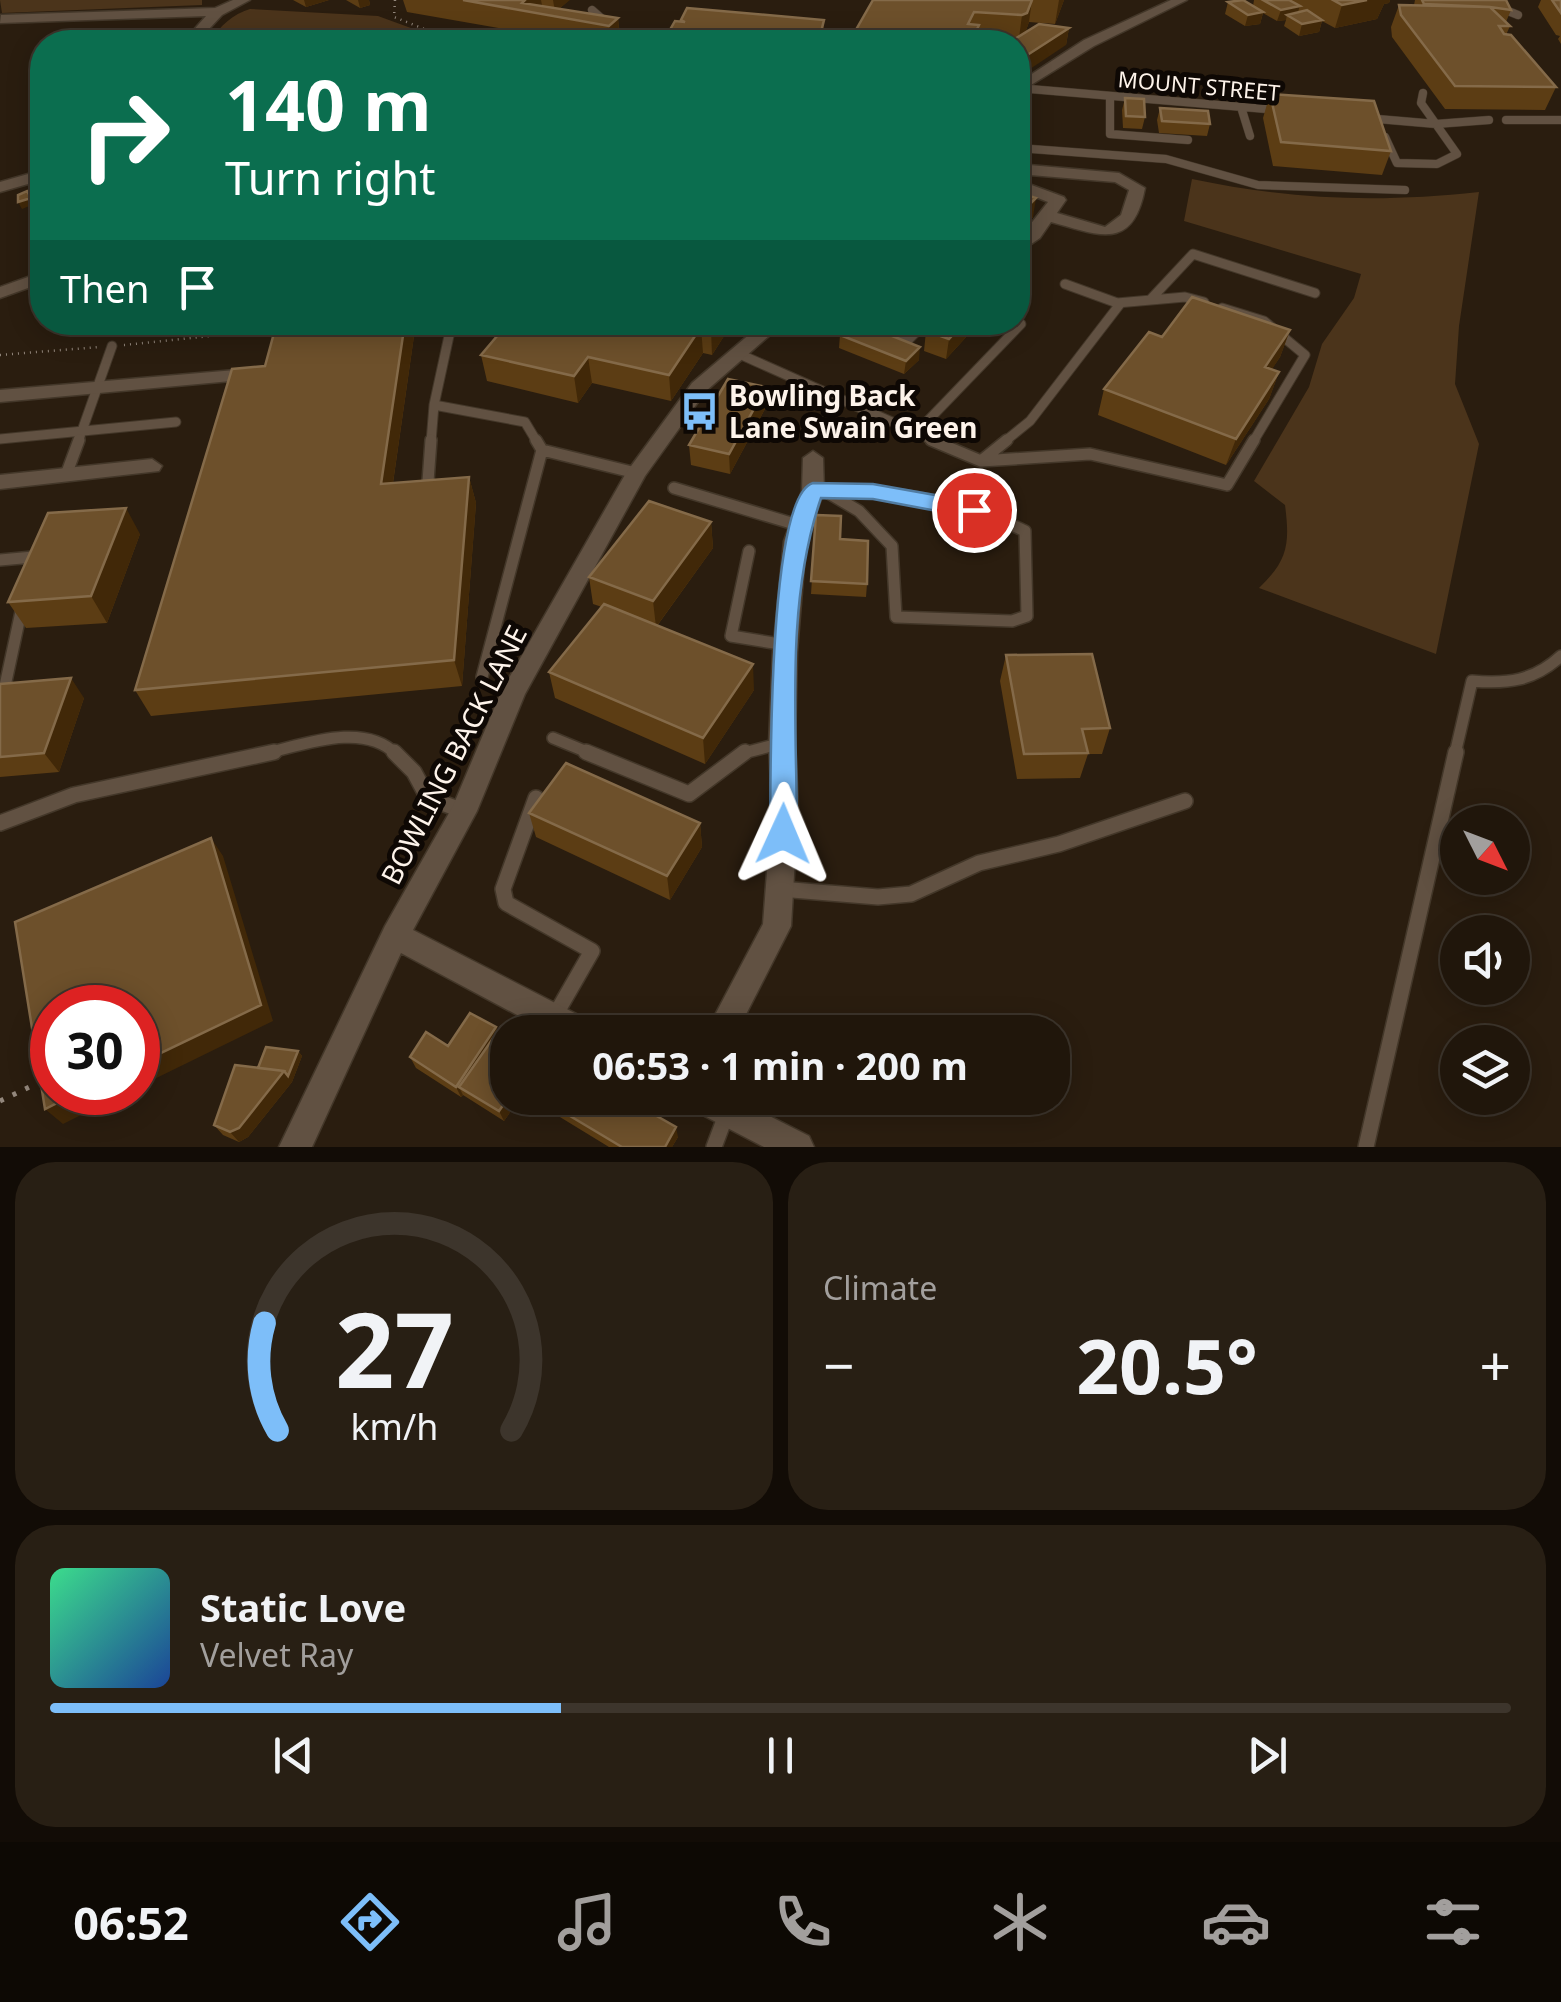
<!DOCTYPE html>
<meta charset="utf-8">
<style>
body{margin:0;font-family:"Noto Sans",sans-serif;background:#281f14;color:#f1f3f6;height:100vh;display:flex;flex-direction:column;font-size:38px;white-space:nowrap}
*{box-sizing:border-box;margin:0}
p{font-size:32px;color:#a29f9d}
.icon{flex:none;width:55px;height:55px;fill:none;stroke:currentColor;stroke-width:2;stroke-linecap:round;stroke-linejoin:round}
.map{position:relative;height:1147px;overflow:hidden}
.sheet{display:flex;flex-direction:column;gap:15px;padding:15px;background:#120c06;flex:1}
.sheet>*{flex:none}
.guide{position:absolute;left:30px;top:30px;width:1000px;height:305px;border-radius:40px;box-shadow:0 5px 25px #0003,0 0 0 2px #3d352c;background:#0b6e4f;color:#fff;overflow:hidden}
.needle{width:65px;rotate:132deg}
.fabs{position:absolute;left:1440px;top:805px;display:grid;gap:20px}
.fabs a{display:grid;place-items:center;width:90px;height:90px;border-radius:50%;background:#20160b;box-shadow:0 5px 25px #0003,0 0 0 2px #3d352c;font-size:50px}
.speed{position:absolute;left:30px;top:985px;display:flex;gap:20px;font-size:50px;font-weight:700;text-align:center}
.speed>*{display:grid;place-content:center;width:130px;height:130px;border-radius:50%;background:#20160b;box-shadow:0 5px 25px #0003,0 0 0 2px #3d352c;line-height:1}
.speed .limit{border:15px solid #d22;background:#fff;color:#111}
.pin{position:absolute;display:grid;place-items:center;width:85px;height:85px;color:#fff;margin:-42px;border:5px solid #fff;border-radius:50%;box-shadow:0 2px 10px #0007}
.me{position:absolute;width:110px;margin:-55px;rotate:1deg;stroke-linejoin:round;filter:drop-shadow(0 0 8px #0008)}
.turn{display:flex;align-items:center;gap:35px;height:210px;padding:0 30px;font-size:45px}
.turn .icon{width:130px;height:130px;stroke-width:2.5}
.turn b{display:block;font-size:70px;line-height:85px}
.then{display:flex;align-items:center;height:95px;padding:0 30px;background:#0003;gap:20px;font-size:38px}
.big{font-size:75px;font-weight:700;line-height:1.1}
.sheet .widget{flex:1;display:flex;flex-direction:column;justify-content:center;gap:15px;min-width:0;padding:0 35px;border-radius:40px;background:#281f14}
.sheet .dial{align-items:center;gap:0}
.dial svg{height:260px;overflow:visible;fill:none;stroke:#3d352c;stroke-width:7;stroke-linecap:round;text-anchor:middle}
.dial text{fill:#f1f3f6;stroke:none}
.song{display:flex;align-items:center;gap:30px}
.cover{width:120px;height:120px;border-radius:15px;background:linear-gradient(135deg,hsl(150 70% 55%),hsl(220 70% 35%))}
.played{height:10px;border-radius:5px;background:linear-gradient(90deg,#7dbef9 35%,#3d352c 35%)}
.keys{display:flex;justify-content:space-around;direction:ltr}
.heat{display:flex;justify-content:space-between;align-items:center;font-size:55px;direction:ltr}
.sheet .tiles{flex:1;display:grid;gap:15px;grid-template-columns:1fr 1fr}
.widget:last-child{grid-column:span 2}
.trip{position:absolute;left:490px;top:1015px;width:580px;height:100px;border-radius:40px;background:#20160b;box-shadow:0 5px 25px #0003,0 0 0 2px #3d352c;font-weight:700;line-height:100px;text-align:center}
.tab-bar{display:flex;height:160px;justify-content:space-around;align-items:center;background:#0d0904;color:#a29f9d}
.tab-bar .icon{width:70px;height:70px}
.tab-bar .selected{color:#7dbef9}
.tab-bar b{font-size:45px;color:#f1f3f6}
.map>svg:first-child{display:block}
.green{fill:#4b341b}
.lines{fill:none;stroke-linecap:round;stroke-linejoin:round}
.service-far3-casing{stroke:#433729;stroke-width:9}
.service-far2-casing{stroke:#433729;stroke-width:11}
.service-far1-casing{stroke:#433729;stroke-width:14}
.service-casing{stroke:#433729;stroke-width:18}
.minor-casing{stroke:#433729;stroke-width:3}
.path-far1{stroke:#93877c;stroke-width:2.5;stroke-dasharray:1 5;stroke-linecap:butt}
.path{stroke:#93877c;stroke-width:5;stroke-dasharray:4 10;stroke-linecap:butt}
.service-far3{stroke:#615142;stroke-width:8}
.service-far2{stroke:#615142;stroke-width:9}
.service-far1{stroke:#615142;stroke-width:11}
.service{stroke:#615142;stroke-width:15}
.minor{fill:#615142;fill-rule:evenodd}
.wall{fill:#5c3d14}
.shaded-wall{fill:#412808}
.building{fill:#6d502b;stroke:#846a49;stroke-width:2.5}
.route{fill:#7dbef9;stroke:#517ca2;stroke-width:2.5}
.labels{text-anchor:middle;stroke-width:10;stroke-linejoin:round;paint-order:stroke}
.far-street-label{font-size:22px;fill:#fdf3ea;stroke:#0e0804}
.poi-label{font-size:28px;font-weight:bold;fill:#fdf3ea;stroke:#0e0804;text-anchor:start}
.street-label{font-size:28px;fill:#fdf3ea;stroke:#0e0804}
</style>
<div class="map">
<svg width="1561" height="1147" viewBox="0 0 1561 1147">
<rect width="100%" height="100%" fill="#2a1d0f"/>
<path class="green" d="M0,0H202V5L2,13Z
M250,9L378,16L430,35V42H211C219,26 233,14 250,9Z
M1192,179C1292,200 1377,203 1479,192L1459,326L1455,384L1479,444L1436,654L1259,588C1288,560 1290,544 1285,505L1254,481L1309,387L1322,344L1354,298L1361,274L1184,221Z"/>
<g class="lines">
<defs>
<path id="service-far3" d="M1491,0L1488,3L1518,15
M592,10L624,38L621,42
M812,35L830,42
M517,39L534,42
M1001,42L1028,35
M1018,88L1278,110
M1110,96V134L1188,140
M1241,107L1250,136
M1366,118L1436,124L1489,120
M1506,120H1561
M1385,137L1397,163L1437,164L1457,154L1421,103L1423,93
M1018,148L1166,159L1258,185L1405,190"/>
<path id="service-far2" d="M1150,300L1193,254L1315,293
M1117,303L1185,297L1204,302
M1222,308L1264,321L1305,355L1253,442
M452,322L434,405L525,422L537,442
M880,322L873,330L876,333L907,341L926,322
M737,353L937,442
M916,433L1021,324
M0,439L176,422
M78,442L112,346
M431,442L434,405
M1004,442L1030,421L1120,304L1065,284"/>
<path id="service-far1" d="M536,440L542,450L636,473
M931,440L981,461L1090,454L1227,485L1254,440
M981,461L1007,440
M66,475L79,440
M674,488L801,526
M813,491H825
M825,491C894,490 962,501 1025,531L1027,616L1012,621L896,617L892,546L859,511Z
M427,495L431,440
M749,551L731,636L786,645
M0,560L33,557L31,564
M482,677L542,450
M5,686L22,607
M553,738L592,754
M263,754C303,745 363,721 396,754
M740,754L782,743
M1455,754L1472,681C1508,684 1534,681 1561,656"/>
<path id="service" d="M394,752L414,772L428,798L464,811
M586,752L689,794L745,752
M536,798L503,889L506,903L592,951L553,1019
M0,823L74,795L274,752
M780,889L878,897L911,894L979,863L1059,844L1185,801
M714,1147L726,1115
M1366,1147L1456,752"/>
<path id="minor" d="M233,0H250L222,15L197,42H183L206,16L0,23L1,15L215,8Z
M1171,0H1187L1094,46L1018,93V83L1084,40Z
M1018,164L1119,173L1145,188C1133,252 1099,235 1051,222L1040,238L1018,253V240L1048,202L1018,190V180L1064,197L1066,200L1057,213L1105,227L1121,215L1129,190L1115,182L1018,174Z
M42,170V180L0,192V182Z
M42,272V283L0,298V287Z
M764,322H785L706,391L645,476L525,694L477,811L413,930L590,1021L594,1032H549L401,953L312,1147H279L385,926L453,806L501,692L626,473L692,383Z
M258,368L268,374L265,378L0,402V390Z
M813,451L823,458L824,491L806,541L797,652L795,743L798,807L791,926L737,1032H706L763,924L772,807L769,743L773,652L784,541L802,491L803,458Z
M152,459L162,466L159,471L0,489V475Z
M686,1098H734L809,1136L814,1147H764L691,1109Z"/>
</defs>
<use href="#service-far3" class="service-far3-casing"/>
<use href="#service-far2" class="service-far2-casing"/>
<use href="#service-far1" class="service-far1-casing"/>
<use href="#service" class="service-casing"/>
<use href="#minor" class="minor-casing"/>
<path class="path-far1" d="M395,0L394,17L437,34L435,42
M124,345L278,329
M0,355L99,347"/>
<path class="path" d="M0,1101L42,1081"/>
<use href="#service-far3" class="service-far3"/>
<use href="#service-far2" class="service-far2"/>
<use href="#service-far1" class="service-far1"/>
<use href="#service" class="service"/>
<use href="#minor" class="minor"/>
</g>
<path class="wall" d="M293,0H329L306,7Z
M346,0H369L370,5L360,8Z
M403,0H569L559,9L618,18L620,41L618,42H578L407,12Z
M873,0H1064L1055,24L1029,22L1025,33L1069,28L1066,45L1018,38L978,35L977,42H849Z
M1254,0H1390L1389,3L1384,4L1377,19L1335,28L1322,21L1319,32L1299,36L1284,26L1286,20L1277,21L1263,13L1260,24L1245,26L1225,14L1228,2L1253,6Z
M1415,0H1506L1511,10L1506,22L1510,26L1506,35L1556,87L1545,110L1445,109L1392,37L1391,27L1399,5H1414Z
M1541,0H1561V44L1558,39L1560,36L1556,35L1538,7Z
M681,20H824V42H663L682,22Z
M1270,94L1391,151L1382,175L1273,166L1263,118Z
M1125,98L1145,117L1142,129L1123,128L1122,110Z
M1160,108L1210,124L1207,136L1159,133L1157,120Z
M1018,192L1033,217L1020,230H1018Z
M416,322L393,483L469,477L476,503L462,686L151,716L135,690Z
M733,322L712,355L703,353L671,401L592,383L578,403L487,381L481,355Z
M934,322H980L946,359L924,351L926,331Z
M1290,330L1280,357L1271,370L1279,372L1269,399L1226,465L1098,415L1104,389L1162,337Z
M840,335L919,360L904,374L839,348Z
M766,407L730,474L691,465L689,445Z
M816,515L840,539L867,584L866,597L811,594Z
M711,522L713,548L657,626L754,690L705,764L555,698L549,672L602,607L593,604L589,577Z
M140,534L107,623L26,628L8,602Z
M1006,655L1110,728L1102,754H1088L1080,778L1017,779L1000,681Z
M0,684L84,698L59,772L0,777Z
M529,813L700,823L702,847L670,900L536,837Z
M496,1027L508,1098H520L504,1121L463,1095L461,1097L416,1068L410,1057L448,1046Z
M298,1051L302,1056L292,1082L248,1137L239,1142L223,1135L214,1125L258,1068Z
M535,1098H625L678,1137L672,1147H609L537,1103Z"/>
<path class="shaded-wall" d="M304,0H329L306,7Z
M358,0H369L370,5L360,8Z
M525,0H541L543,10L522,3Z
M553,0H570L555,12Z
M1032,0L1029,22L1024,36L1019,38L1022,15Z
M1059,0H1064L1055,24Z
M1367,0H1390L1389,3L1384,4L1377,19L1335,28L1342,5Z
M1300,6L1296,17L1287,15L1286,20L1277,21L1281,10Z
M1263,12L1260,24L1245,26L1248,15Z
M618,18L620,41L618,42H611L609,26Z
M824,20V42H819V40Z
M1322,20L1319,32L1299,36L1302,24Z
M979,25L977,42H971Z
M1069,28L1066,45L1018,77V61Z
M31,198L34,204L22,209L18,202Z
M1036,198L1033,217L1020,230L1023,211Z
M1025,259L1022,278L1018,282V266Z
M405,322H416L389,510L381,484Z
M715,322H733L712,355L711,329Z
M964,322H980L946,359L949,339Z
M701,327L703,353L671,401L669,375Z
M1290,330L1280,357L1256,394L1265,367Z
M920,347L919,360L904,374L906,361Z
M588,357L592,383L578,403L574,376Z
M1279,372L1269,399L1226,465L1236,439Z
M766,387V407L730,474L729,454Z
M469,477L476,503L462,686L454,660Z
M126,508L140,534L107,623L91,596Z
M711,522L713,548L656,627L653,601Z
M753,664L754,690L705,764L703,738Z
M71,678L84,698L59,772L44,753Z
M700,823L702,847L670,900L667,876Z
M211,838L223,856L273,1021L138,1087V1064Z
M496,1027L501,1038L459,1087L463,1095L461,1097L456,1087Z
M298,1051L302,1056L292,1082L248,1137L239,1142L230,1132Z
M79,1092H127L63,1124L45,1109Z
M508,1098H520L504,1121L499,1111Z
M676,1127L678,1137L672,1147H665Z"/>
<path class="building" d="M463,0H525L522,3L618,18L609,26Z
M873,0H1032L1027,13L1022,15L974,12L968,24L979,25L971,42H849Z
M1243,0L1263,12L1248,15L1228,2Z
M1263,0H1289L1300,6L1281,10Z
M1333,0H1367L1342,5Z
M1422,0H1506L1511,10L1490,7L1424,4Z
M1552,0H1561V13Z
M1399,5L1490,7L1510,26H1499L1504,34L1511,35L1556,87L1455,86L1401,15Z
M687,8L824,20L819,40L798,38L797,42H663L675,21L685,22L681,20Z
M1307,10L1322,20L1302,24L1287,15Z
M1039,24L1069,28L1018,61V42H1010Z
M1270,94L1374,101L1391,151L1281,142Z
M1125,98L1144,99L1145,117L1126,116Z
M1160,108L1208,111L1210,124L1162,121Z
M27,191L31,198L18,202V195Z
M1018,192L1036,198L1023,211L1018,209Z
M1018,256L1025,259L1018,266Z
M1192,297L1290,330L1265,367L1279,372L1236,439L1104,389L1149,332L1162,337Z
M277,322H405L381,484L469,477L454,660L135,690L232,369L265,366Z
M509,322H715L711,329L701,327L669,375L588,357L574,376L481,355Z
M853,322H857L920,347L906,361L840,335Z
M934,322H964L949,339L926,331Z
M728,379L766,387L729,454L689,445Z
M649,501L711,522L653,601L589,577Z
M126,508L91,596L8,602L48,513Z
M816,515L841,516L840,539L868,541L867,584L811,581Z
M604,604L753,664L703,738L549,672Z
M1092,654L1110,728L1082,729L1088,753L1024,754L1006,655Z
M71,678L44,753L0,757V684Z
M566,763L700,823L667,876L529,813Z
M211,838L261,1005L138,1064V1008H52V1092H79L45,1109L15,922Z
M470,1013L496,1027L456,1087L410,1057L426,1032L448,1046Z
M501,1027L510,1032H508V1098L499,1111L459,1087Z
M266,1047L298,1051L288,1076L284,1071L258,1068Z
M235,1065L284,1071L239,1128L230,1132L214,1125Z
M540,1098H625L676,1127L665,1147H622Z"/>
<path class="route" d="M813,483L873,484L974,502L985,510L974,518L873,499L821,498C785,603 797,724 797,834L793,843L783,846L774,843L770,834C771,784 767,496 813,483Z"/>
<defs>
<symbol id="bus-bare" viewBox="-9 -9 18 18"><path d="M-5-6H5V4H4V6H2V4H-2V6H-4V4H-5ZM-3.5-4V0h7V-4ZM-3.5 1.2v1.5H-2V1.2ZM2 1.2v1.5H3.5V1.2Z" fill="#7dbef9" stroke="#0e0804" stroke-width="2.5" paint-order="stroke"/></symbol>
</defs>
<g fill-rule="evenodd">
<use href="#bus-bare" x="672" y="384" width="55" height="55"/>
</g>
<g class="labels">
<g class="far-street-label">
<text transform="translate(1199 86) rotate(5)" y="8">MOUNT STREET</text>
</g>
<g class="poi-label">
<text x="729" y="406">Bowling Back<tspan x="729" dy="32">Lane Swain Green</tspan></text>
</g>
<g class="street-label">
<text transform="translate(454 755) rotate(-63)" y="10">BOWLING BACK LANE</text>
</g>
</g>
</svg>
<div class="fabs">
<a><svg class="needle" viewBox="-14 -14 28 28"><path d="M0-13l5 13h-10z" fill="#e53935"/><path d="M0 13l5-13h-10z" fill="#a29f9d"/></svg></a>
<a><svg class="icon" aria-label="sound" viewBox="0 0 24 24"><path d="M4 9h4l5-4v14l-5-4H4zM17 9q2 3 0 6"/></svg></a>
<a><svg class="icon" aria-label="layers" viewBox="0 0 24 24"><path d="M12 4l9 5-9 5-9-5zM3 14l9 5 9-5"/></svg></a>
</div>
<div class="speed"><div class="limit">30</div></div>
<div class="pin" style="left:974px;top:510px;background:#d93025"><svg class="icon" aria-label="arrive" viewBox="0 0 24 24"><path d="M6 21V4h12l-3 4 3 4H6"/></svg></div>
<svg class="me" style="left:783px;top:834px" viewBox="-20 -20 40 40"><path d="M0-17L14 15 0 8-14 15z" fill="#7dbef9" stroke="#fff" stroke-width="4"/></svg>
<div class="trip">06:53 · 1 min · 200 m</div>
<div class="guide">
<div class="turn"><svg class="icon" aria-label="right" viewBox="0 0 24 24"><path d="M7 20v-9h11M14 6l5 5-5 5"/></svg><div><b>140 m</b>Turn right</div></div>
<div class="then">Then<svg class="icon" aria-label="arrive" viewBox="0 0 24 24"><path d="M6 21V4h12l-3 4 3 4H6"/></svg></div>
</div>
</div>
<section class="sheet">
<div class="tiles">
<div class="widget dial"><svg viewBox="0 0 100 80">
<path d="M14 69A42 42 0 1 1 86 69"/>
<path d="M14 69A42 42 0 0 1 10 36" stroke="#7dbef9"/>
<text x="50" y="56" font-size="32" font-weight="700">27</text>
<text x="50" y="72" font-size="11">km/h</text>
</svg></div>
<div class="widget"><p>Climate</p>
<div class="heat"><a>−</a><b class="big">20.5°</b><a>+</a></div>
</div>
<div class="widget">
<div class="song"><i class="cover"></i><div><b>Static Love</b><p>Velvet Ray</p></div></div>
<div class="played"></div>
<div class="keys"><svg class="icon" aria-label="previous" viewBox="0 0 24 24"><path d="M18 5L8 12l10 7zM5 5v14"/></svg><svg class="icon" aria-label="pause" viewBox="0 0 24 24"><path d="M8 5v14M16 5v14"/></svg><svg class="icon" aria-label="next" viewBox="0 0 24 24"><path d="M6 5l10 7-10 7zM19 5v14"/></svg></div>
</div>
</div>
</section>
<nav class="tab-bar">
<b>06:52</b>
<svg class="icon selected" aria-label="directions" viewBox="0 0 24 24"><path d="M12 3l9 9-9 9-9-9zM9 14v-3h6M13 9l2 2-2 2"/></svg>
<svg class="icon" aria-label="music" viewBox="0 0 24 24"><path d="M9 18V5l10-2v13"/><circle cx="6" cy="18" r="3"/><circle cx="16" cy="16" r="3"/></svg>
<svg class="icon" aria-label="phone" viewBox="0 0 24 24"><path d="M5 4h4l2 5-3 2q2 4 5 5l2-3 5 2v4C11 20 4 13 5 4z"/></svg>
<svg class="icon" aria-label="climate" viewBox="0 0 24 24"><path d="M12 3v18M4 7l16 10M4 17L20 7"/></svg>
<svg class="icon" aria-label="car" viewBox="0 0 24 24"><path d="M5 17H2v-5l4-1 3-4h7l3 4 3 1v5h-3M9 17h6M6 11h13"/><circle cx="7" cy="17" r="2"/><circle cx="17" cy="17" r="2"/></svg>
<svg class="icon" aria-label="filters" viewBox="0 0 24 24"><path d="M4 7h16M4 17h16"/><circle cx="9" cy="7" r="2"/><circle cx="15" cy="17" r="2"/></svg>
</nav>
